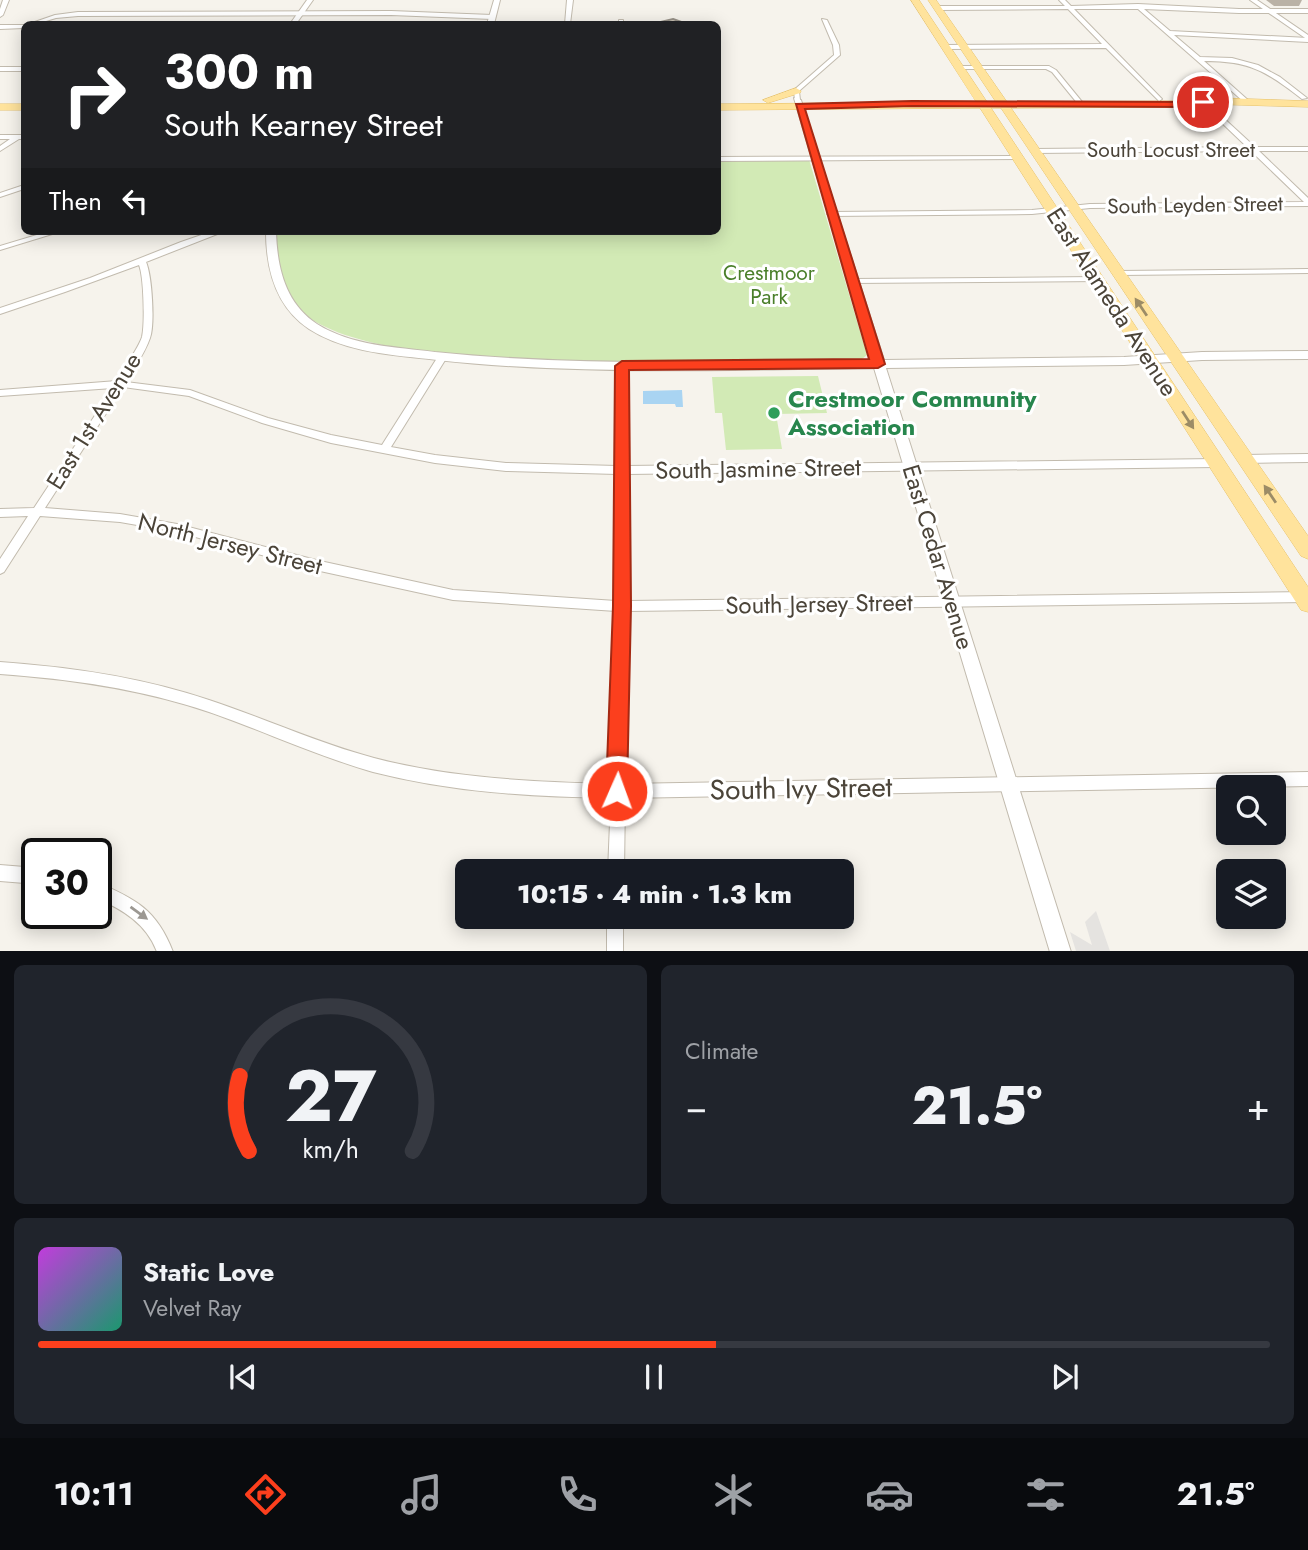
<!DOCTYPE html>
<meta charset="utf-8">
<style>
body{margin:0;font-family:Jost,sans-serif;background:#20242c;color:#f1f3f6;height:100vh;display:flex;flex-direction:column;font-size:26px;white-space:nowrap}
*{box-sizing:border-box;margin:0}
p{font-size:23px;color:#9ea1a6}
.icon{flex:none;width:38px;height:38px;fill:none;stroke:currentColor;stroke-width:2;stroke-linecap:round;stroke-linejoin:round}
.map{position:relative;height:951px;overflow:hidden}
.panel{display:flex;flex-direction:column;gap:14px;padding:14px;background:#0d0f14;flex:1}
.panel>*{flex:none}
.hud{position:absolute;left:21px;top:21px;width:700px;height:214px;border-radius:10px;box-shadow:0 4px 18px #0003;background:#202124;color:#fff;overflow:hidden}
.fabs{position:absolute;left:1216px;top:775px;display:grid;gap:14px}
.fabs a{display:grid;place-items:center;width:70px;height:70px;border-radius:10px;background:#171b24;box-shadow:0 4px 18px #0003;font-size:35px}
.speed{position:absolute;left:21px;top:838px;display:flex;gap:14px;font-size:35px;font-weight:700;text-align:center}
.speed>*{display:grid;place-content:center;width:91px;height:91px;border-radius:50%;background:#171b24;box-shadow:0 4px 18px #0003;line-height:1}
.speed .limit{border:4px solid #111;border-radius:10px;background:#fff;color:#111}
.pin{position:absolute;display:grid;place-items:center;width:60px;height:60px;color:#fff;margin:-30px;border:4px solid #fff;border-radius:50%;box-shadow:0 2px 7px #0007}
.me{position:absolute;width:77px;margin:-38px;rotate:2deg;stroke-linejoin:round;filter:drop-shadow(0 0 5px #0008)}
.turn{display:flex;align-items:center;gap:24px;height:147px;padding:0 28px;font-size:32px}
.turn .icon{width:91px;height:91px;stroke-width:2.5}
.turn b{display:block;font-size:49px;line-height:60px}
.then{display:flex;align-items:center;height:66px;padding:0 28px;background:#0003;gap:14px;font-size:26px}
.big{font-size:52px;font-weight:800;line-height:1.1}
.panel .card{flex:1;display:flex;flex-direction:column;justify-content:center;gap:10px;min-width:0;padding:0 24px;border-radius:10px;background:#20242c}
.panel .dial{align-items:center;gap:0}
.dial svg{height:182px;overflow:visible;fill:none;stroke:#363941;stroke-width:7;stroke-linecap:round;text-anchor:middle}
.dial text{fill:#f1f3f6;stroke:none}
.song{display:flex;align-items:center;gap:21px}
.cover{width:84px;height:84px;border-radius:10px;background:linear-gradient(135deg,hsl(290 70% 55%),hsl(160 70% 35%))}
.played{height:7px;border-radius:4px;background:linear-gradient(90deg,#fc3f1d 55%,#363941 55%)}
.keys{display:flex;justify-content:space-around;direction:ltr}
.heat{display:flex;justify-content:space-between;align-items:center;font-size:38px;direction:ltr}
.panel .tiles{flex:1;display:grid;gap:14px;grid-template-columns:1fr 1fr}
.card:last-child{grid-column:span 2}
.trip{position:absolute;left:455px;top:859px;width:399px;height:70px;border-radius:10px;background:#171b24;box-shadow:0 4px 18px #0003;font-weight:800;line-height:70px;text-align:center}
.dock{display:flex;height:112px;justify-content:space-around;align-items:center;background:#090b0e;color:#9ea1a6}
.dock .icon{width:49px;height:49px}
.dock .current{color:#fc3f1d}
.dock b{font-size:32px;color:#f1f3f6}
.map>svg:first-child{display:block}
.green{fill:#d2eab5}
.parking{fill:#e5e3e0}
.water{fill:#a9d4f2}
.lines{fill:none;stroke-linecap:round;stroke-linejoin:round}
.minor-casing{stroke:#c2bbae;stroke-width:2}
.tertiary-casing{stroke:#c2bbae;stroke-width:2}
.primary-casing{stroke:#e6c16a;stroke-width:1}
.minor{fill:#fff;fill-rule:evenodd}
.tertiary{fill:#fff;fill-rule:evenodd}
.primary{fill:#ffe39c;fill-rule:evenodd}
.wall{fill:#bab2a6}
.building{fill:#d8cfc1;stroke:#979187;stroke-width:2}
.oneway{fill:#9c8c66}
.oneway2{fill:#9c9892}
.route{fill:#fc3f1d;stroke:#a42913;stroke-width:2}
.leisure-dot{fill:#2e9e5b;stroke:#fff;stroke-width:2.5}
.labels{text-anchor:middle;stroke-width:6;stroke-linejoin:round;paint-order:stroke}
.far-street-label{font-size:21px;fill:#4b4439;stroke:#fff}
.far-park-label{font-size:21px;fill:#4a7f2a;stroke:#fff}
.street-label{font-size:24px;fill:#4b4439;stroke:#fff}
.leisure-label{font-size:24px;font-weight:bold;fill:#27864d;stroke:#fff;text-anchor:start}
.near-street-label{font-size:28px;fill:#4b4439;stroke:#fff}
</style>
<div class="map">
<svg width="1308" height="952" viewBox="0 0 1308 952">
<rect width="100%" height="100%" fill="#f6f3ec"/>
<path class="green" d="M808,156L867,355L862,359C804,360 746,360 688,361C599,361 370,369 303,313C280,294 274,260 277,231H718V157Z
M818,376L827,413L776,414L782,449L726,450L722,413H715L712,377Z"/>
<path class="parking" d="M1096,911L1110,951H1076L1070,932L1092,945L1085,922Z"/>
<path class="water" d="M682,390L683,407H676L675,404H643V391Z"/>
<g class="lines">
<defs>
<path id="minor" d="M3,0H9L3,15L0,17V9Z
M567,0H573L570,24H565Z
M1059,0H1065L1071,6L1138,4L1239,9H1308V13H1239L1144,9L1170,31L1308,38V42L1174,35L1200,57L1232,58L1258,65L1280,77L1307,98L1302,99C1266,71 1250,61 1204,61L1249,101L1244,102L1138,9H1074L1161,98L1162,99L1159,101L1106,48L946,49L943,47L946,45L1102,44L1068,9L938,10L935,8L938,6H1065Z
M391,11L492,15L495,17L492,19L391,15L78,16L56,18L36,24H29L55,15L78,12Z
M822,19L827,20L839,45L840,55L799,91L800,100L795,101L794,90L834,55L833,45Z
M619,20H623V24H619Z
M0,25H24V28L0,29Z
M959,66H1049L1056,70L1083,103L1078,104L1052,72L1046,69H957V67Z
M0,67H24V71H0Z
M1201,101H1205L1255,147H1308V151H1259L1308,198V206L1090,208L1032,214L831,216L827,214L831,212L1032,210L1090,204L1304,202L1251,151L1034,153L1031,151L1034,149L1247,147L1201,103Z
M0,135H24V139H19L0,151V146L10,139H0Z
M1020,156V158L1018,159L718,161V157Z
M24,185V189L0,197V193Z
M50,231H62L0,250V246Z
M213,231H225L146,262C152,276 155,324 150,338C145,353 134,368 126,382L190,390L268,418L331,435L382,445L439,355L442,354L447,357L391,447L435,455L506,463L617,466V366L622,363L627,366V466L1216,459L1221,463L1216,467L627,474L628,601L1308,592V602L628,611L625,784L1308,772V786L625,798L624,872H608L611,798C531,797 451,792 373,772C317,756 264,731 209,712C141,689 71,679 0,674V662C71,667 141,677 209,700C264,718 317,743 374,758C451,778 531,782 611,784L616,611L453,600L320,571L177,532L120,522L40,516L4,572L0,574V559L28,516L0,517V509L34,508L113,388L0,396V390L117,381C123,369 138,349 142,337C145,324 144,277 139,265L65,292L0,314V308L90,278L181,242ZM123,387L189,396L262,423L331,443L435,463L506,471L617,474L616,601L453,590L320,561L177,524L120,514L45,508Z
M1308,269V273L1119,275L1115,273L1119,271Z
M1097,277H1100V281L852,283L848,281L852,279Z
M1308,454V462L1246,463L1241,459L1246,455Z
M0,865L37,868V884L0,881Z
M96,882C136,899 157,910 173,952H157C147,924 122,909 96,898Z
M607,917H623V952H607Z"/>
<path id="tertiary" d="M307,0H313L296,24H290Z
M494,0H500L494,24H487Z
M1250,0H1257L1308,35V40Z
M794,98L801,100L884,360L1124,357L1202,352L1308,351V359L1202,360L1124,365L886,368L1071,952H1050L874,368C729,369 582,376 437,360C394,355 346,353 309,329C275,306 266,269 266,231H276C277,267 285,303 317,324C352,346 396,347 435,352C580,367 726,361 871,360Z"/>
<path id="primary" d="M911,0H919L987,102H996L928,0H936L1007,102L1188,101L1193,97L1308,101V107L1207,104L1191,107L1011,108L1308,536V559L1301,556L1001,108H991L1308,587V612L1301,610L980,108L718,110V104L976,102Z
M796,88L801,91L800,93L768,103L763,100Z
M0,104H24V110H0Z"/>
</defs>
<use href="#minor" class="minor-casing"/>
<use href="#tertiary" class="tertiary-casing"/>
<use href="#primary" class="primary-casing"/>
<use href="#minor" class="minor"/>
<use href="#tertiary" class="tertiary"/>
<use href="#primary" class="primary"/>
</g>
<path class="wall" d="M1266,0H1302L1299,6H1274Z"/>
<path class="building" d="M673,19L687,24H658L656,23Z"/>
<defs><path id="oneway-solid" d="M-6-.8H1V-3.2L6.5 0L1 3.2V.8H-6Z" transform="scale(1.75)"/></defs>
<g class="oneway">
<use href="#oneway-solid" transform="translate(1141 307) rotate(-124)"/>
<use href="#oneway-solid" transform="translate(1188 420) rotate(57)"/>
<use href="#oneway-solid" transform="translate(1270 494) rotate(-124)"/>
</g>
<use class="oneway2" href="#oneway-solid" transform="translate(139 913) rotate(36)"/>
<path class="route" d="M1203,99L1206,100V104L1191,107L912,106L805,109L885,364L878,368L629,370L631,606L627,791L624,799L617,802L609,799L606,791L613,606L615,366L622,361L869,359L796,104L912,101L1191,102Z"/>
<circle class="leisure-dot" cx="774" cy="413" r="7"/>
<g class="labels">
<g class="far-street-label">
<text x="1171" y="157">South Locust Street</text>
<text transform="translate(1195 205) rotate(-1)" y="7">South Leyden Street</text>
</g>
<g class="far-park-label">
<text x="769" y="280">Crestmoor<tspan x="769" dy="24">Park</tspan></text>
</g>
<g class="street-label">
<text transform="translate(1112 302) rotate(57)" y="8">East Alameda Avenue</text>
<text transform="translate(94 421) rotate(-58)" y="8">East 1st Avenue</text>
<text transform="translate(758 469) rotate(-1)" y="8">South Jasmine Street</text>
<text transform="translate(230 544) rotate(14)" y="8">North Jersey Street</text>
<text transform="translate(938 557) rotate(73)" y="8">East Cedar Avenue</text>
<text transform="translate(819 604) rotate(-1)" y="8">South Jersey Street</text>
</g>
<g class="leisure-label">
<text x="788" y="407">Crestmoor Community<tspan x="788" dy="28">Association</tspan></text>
</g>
<g class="near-street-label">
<text transform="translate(801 788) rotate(-1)" y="10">South Ivy Street</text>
</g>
</g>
</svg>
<div class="fabs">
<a><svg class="icon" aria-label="search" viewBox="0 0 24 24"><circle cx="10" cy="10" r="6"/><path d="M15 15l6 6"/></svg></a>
<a><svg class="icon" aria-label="layers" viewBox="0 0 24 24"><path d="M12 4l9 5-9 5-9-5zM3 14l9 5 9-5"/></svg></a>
</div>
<div class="speed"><div class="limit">30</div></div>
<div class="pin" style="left:1203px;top:102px;background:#d93025"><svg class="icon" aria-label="arrive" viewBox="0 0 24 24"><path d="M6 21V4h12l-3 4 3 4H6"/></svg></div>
<svg class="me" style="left:617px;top:791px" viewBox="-20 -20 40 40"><circle r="17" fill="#fc3f1d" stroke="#fff" stroke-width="3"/><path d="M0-11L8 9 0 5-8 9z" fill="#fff"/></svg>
<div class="trip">10:15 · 4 min · 1.3 km</div>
<div class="hud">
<div class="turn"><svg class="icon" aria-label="right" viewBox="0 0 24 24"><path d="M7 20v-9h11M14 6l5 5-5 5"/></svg><div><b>300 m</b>South Kearney Street</div></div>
<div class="then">Then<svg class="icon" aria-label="left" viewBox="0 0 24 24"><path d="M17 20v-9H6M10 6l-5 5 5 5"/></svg></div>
</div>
</div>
<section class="panel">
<div class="tiles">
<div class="card dial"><svg viewBox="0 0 100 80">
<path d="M14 69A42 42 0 1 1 86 69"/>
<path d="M14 69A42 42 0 0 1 10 36" stroke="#fc3f1d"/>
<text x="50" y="56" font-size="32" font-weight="700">27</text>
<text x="50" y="72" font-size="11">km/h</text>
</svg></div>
<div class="card"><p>Climate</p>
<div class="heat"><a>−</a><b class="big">21.5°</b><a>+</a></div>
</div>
<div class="card">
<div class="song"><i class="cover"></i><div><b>Static Love</b><p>Velvet Ray</p></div></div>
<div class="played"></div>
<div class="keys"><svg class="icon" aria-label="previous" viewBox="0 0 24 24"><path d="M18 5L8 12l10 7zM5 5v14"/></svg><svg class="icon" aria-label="pause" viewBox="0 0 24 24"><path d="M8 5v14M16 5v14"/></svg><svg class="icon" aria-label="next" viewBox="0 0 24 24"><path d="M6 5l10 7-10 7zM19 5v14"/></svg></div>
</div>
</div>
</section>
<nav class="dock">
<b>10:11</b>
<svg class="icon current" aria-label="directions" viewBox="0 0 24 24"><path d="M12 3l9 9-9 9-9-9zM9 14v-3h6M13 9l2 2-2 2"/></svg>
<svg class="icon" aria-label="music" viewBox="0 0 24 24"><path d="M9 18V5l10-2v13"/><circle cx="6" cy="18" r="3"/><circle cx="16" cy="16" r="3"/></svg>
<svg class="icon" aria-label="phone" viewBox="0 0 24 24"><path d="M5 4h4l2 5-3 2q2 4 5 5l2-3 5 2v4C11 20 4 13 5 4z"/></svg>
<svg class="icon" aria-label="climate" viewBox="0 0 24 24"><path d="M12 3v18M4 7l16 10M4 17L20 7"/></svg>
<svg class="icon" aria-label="car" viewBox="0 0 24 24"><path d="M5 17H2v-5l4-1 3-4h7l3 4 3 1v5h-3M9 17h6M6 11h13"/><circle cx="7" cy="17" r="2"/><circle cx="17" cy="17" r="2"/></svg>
<svg class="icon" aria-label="filters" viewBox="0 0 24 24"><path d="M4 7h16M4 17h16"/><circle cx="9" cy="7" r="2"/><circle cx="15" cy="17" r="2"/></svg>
<b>21.5°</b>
</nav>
